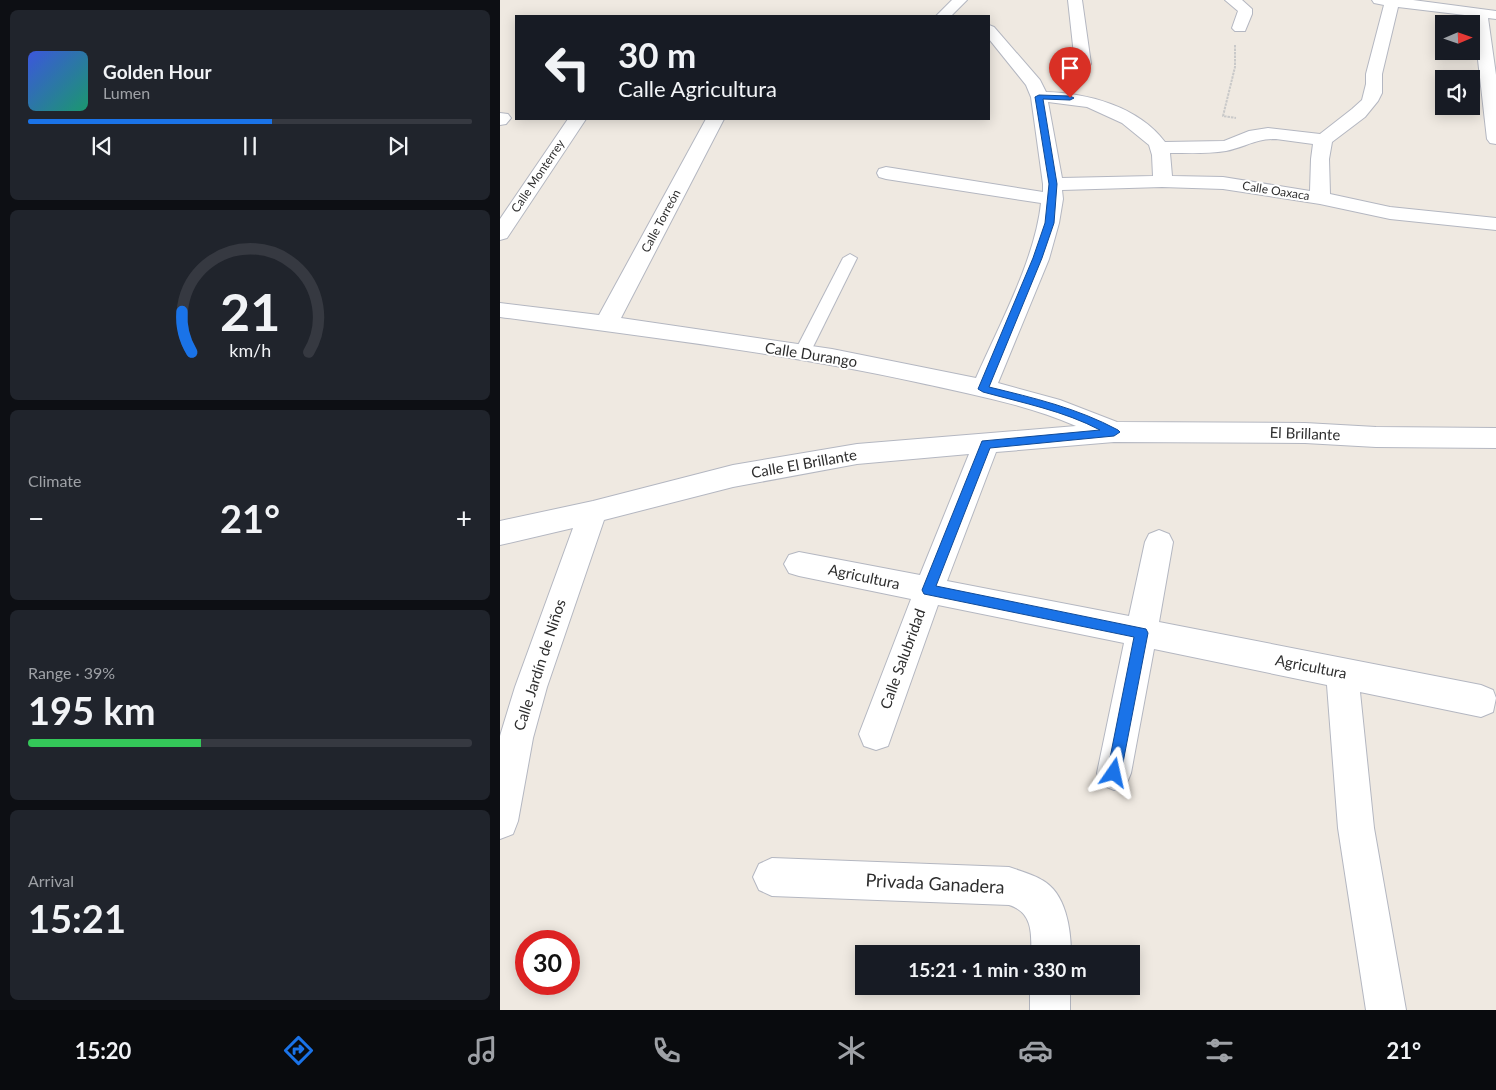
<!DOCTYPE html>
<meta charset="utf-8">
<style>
body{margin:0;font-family:Lato,sans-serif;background:#20242c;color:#f1f3f6;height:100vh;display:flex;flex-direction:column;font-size:19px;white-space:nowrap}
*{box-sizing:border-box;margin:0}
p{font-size:16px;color:#9ea1a6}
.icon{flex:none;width:28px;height:28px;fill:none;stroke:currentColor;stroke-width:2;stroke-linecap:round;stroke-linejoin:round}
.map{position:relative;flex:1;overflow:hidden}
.details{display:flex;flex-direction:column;gap:10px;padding:10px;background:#0d0f14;width:500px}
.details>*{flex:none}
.hud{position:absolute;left:15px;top:15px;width:475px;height:105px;border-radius:0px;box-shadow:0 2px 12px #0003;background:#171b24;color:#f1f3f6;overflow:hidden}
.needle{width:32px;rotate:88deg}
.buttons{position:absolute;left:935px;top:15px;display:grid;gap:10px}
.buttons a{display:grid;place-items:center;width:45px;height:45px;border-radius:0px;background:#171b24;box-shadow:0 2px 12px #0003;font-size:25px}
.speed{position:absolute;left:15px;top:930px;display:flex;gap:10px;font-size:25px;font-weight:700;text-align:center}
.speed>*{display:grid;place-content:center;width:65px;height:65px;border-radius:50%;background:#171b24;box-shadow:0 2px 12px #0003;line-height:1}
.speed .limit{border:8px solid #d22;background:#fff;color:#111}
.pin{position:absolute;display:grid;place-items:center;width:42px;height:42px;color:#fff;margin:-51px -21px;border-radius:50% 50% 50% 0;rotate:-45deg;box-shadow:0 0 5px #0007}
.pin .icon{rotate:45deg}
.me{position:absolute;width:55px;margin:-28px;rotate:11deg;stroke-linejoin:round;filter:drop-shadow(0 0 4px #0008)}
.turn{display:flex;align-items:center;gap:18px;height:105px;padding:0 20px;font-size:22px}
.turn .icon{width:65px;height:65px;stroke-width:2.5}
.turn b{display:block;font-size:35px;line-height:42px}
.big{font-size:38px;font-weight:700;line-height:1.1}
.details .tile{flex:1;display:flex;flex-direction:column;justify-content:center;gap:8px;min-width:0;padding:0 18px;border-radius:8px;background:#20242c}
.details .dial{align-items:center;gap:0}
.dial svg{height:130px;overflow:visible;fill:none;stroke:#363941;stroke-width:7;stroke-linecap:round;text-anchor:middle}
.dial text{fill:#f1f3f6;stroke:none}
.song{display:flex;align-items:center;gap:15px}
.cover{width:60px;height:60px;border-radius:8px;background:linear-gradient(135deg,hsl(230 70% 55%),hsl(160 70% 35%))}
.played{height:5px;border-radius:2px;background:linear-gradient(90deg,#1a73e8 55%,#363941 55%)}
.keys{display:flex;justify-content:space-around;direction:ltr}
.heat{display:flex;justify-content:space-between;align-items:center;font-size:28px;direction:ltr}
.charge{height:8px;border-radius:4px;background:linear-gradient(90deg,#34c759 39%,#363941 0)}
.trip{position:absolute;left:355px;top:945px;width:285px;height:50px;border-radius:0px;background:#171b24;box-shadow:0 2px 12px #0003;font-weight:700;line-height:50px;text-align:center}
.tabs{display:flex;height:80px;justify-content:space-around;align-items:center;background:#090b0e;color:#9ea1a6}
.tabs .icon{width:35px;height:35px}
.tabs .selected{color:#1a73e8}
.tabs b{font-size:22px;color:#f1f3f6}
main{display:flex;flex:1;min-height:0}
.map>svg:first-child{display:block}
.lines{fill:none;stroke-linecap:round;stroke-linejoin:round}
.lane-casing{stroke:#b4b7c1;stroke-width:2}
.street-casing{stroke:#b4b7c1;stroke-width:2}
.path{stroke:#c9c9c9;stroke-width:2;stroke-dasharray:2.5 1;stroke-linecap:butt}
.lane{fill:#fff;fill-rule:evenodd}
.street{fill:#fff;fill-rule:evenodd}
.route{fill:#1a73e8;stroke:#114b97}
.labels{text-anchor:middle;stroke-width:4;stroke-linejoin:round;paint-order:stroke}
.far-street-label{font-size:12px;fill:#2e2e2e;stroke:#fff}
.street-label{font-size:15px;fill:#2e2e2e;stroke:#fff}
.near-street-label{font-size:18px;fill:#2e2e2e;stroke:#fff}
</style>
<main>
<section class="details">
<div class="tile">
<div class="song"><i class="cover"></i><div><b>Golden Hour</b><p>Lumen</p></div></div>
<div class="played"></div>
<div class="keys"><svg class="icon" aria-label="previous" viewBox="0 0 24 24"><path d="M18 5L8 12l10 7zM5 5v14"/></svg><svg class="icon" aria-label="pause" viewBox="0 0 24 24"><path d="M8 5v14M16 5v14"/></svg><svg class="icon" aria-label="next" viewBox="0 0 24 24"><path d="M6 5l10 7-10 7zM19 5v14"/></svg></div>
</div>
<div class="tile dial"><svg viewBox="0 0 100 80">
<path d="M14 69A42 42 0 1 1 86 69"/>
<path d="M14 69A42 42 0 0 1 8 44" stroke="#1a73e8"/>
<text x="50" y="56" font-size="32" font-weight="700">21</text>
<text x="50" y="72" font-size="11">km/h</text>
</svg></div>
<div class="tile"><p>Climate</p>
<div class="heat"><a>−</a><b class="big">21°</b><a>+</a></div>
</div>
<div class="tile"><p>Range · 39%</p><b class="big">195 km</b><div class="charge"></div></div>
<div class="tile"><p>Arrival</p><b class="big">15:21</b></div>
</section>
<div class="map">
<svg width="996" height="1010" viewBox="0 0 996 1010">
<rect width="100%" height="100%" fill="#efe9e1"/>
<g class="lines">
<defs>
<path id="lane" d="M350,254L357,258L310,353L307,357L302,358L297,357L294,353L343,258Z"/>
<path id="street" d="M452,0H467L451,16H436Z
M568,0H582L591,64L589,67H577L575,64Z
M725,0H742L752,9V14L745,31H735L732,28L738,11Z
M872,0H913L996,11V19L988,18L996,75V144L990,143L987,139L973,16L898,7L882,74V93L878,101L865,117L832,142L829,159L830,194L890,207L996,218V230L890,219L820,204L723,189L662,187L562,190L563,199L559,223L549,259L498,383L560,400L617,422L805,423L876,427L996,428V448L876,447L805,443L614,442L496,452L447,581L629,616L645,542L649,534L659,530L669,534L673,542L659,622L981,685L993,690L996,698L993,712L981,717L860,692L874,828L906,1010H866L838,828L827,685L654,649L631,773L626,785L614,790L602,785L597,773L624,643L438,605L388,746L376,750L364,746L359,734L411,599L299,576L289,573L284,564L289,555L299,552L420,575L469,454L357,464L233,487L104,520L47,687L33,738L18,821L13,834L0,839V736L15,687L73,528L0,545V521L93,501L233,465L357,444L576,426C525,404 470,394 416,382C278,352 139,336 0,317V303L99,315L206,119H224L121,318L332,349L476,378C499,325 535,260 541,203L386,179L379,177L377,173L379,169L386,167L543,192V184L531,97L526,85L489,39V25L494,27L540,80L546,92C587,93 638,106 665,142L724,141L749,131L768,128L820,134L852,109L862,100L866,84V74L884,5L874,3ZM548,102L587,107L622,123L649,145L652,155L653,176L562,178ZM776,139L813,144L811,159L810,191L723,177L672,176L670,153C689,153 708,154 726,151C746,147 754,139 776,139Z
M0,113L8,114L11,118L6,124L0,125Z
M68,119H86L7,238L0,240V219Z
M272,858L509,867C520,871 532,874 542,880C566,893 571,929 571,954H531C532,932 532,912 509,905L272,896L259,890L253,877L259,864Z
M530,986H570V1010H530Z"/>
</defs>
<use href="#lane" class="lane-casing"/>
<use href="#street" class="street-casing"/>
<path class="path" d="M735,45V67L723,116L736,118"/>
<use href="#lane" class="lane"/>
<use href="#street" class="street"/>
</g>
<path class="route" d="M539,95L570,96L574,98L570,100L543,99L557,184L554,223L542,258L489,387C534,398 577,408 618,430L620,432L614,436L490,448L436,586L646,629L648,633L621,773L619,778L614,780L609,778L607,773L634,637L429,595L424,594L422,590L482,441L600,430C564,411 523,403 483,392L478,389L533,258L545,223L549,184L535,97Z"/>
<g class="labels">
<g class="far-street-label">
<text transform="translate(38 176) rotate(-56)" y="4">Calle Monterrey</text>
<text transform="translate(776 191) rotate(9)" y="4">Calle Oaxaca</text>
<text transform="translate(161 221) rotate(-62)" y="4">Calle Torreón</text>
</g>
<g class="street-label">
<text transform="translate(311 355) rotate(9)" y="5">Calle Durango</text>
<text transform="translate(805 434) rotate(2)" y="5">El Brillante</text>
<text transform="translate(304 464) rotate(-10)" y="5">Calle El Brillante</text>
<text transform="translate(364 577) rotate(12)" y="5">Agricultura</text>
<text transform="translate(403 659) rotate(-70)" y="5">Calle Salubridad</text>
<text transform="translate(40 665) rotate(-72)" y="5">Calle Jardín de Niños</text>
<text transform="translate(811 667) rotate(11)" y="5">Agricultura</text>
</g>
<g class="near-street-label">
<text transform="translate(435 884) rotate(3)" y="6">Privada Ganadera</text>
</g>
</g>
</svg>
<div class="buttons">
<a><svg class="needle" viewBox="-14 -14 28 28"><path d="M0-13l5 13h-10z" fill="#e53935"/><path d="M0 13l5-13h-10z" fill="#9ea1a6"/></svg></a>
<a><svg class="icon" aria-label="sound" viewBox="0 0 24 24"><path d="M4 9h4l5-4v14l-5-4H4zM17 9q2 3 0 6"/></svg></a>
</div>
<div class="speed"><div class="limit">30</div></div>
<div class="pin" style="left:570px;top:98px;background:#d93025"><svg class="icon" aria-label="arrive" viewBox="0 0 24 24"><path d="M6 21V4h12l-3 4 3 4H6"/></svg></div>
<svg class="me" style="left:614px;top:773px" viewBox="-20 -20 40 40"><path d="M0-17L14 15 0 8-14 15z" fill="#1a73e8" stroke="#fff" stroke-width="4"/></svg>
<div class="trip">15:21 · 1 min · 330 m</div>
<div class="hud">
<div class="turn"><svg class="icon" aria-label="left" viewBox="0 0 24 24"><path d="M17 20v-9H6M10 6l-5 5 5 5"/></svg><div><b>30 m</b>Calle Agricultura</div></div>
</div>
</div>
</main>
<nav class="tabs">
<b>15:20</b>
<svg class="icon selected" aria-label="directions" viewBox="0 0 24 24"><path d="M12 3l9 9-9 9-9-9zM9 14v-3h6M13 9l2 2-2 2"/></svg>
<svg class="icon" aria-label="music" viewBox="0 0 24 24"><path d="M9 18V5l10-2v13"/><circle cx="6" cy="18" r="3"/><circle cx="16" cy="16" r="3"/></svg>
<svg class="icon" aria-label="phone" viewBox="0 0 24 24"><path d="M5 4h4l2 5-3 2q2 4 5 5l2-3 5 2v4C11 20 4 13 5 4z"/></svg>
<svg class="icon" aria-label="climate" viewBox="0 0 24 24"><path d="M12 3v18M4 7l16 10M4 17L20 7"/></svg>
<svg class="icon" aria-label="car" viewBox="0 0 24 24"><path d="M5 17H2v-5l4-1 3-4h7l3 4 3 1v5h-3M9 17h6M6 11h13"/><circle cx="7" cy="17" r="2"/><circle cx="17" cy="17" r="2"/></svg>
<svg class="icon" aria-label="filters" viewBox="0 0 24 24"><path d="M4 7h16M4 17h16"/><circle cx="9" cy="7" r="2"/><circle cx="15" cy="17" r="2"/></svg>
<b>21°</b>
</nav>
